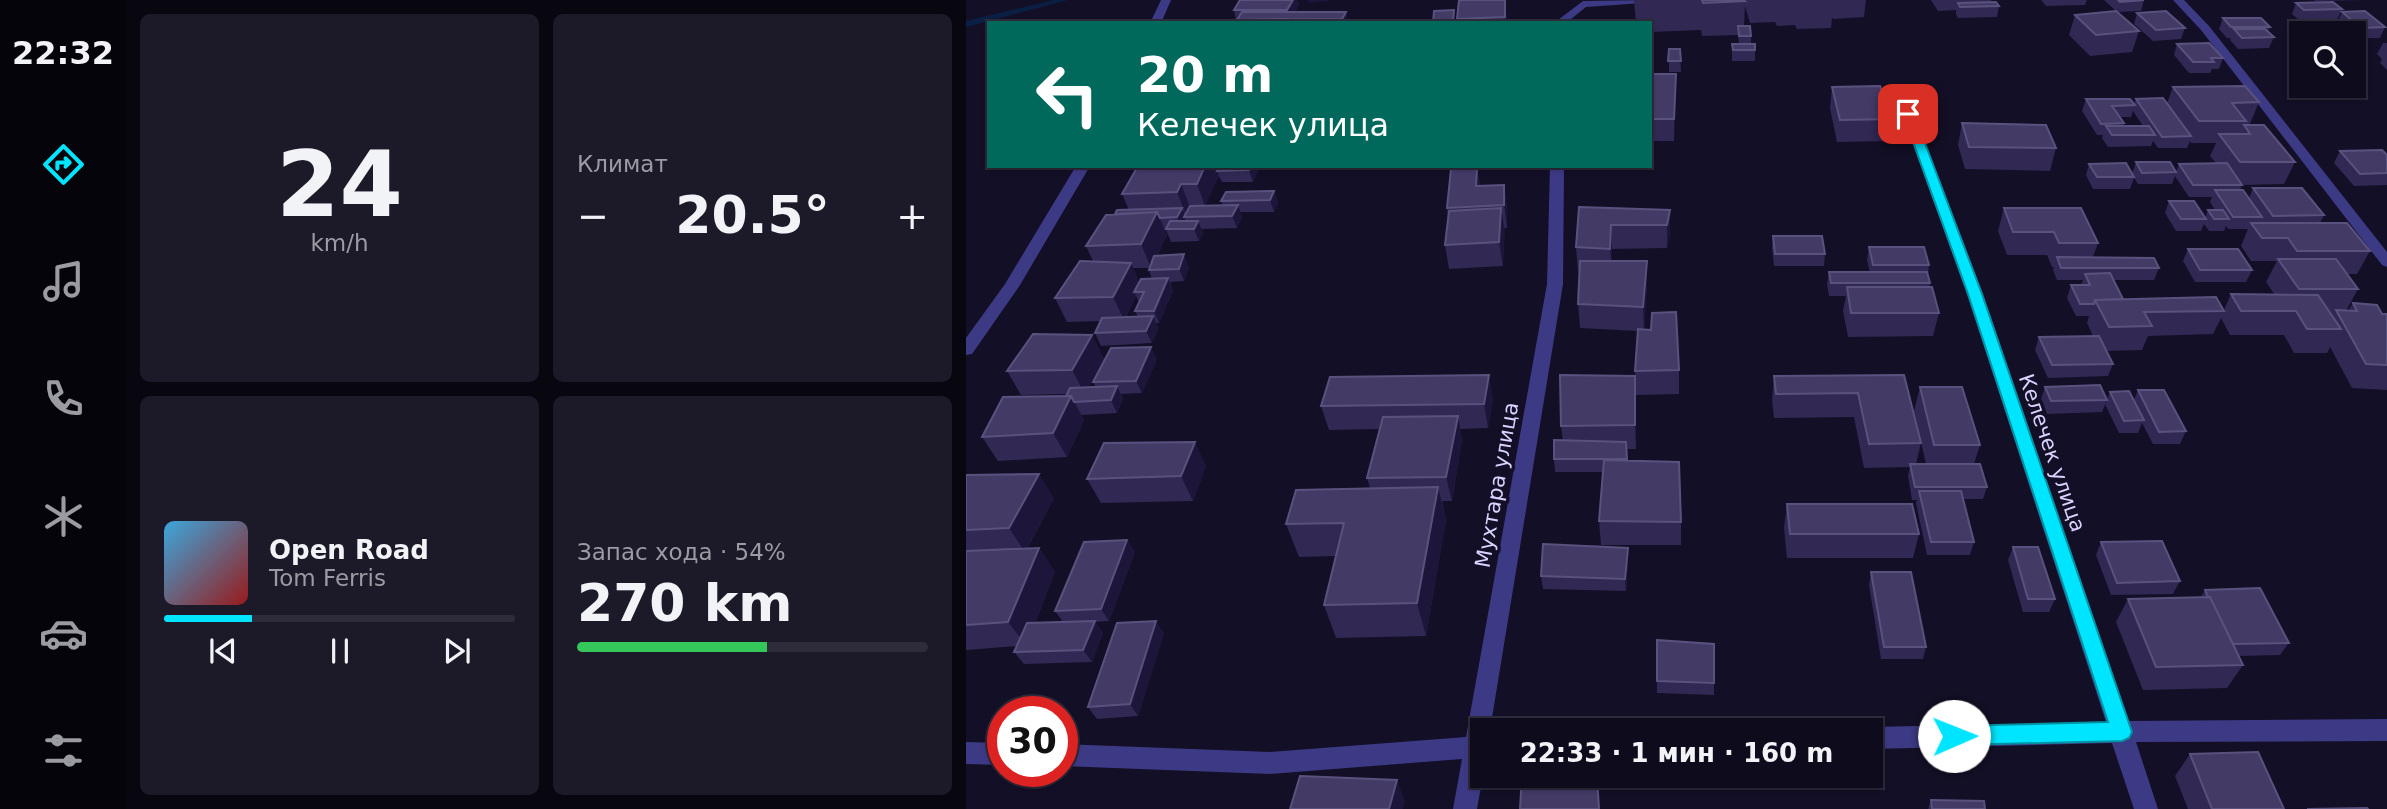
<!DOCTYPE html>
<html lang="ru">
<meta charset="utf-8">
<style>
body{margin:0;font-family:"DejaVu Sans",sans-serif;background:#1c1929;color:#f1f3f6;height:100vh;display:flex;flex-direction:column;font-size:26px;white-space:nowrap}
*{box-sizing:border-box;margin:0}
p{font-size:23px;color:#9b9ba3}
.icon{flex:none;width:38px;height:38px;fill:none;stroke:currentColor;stroke-width:2;stroke-linecap:round;stroke-linejoin:round}
.map{position:relative;flex:1;overflow:hidden}
.panel{display:flex;flex-direction:column;gap:14px;padding:14px;background:#08060f;width:840px}
.panel>*{flex:none}
.guide{position:absolute;left:21px;top:21px;width:665px;height:147px;border-radius:0px;box-shadow:0 2px 5px #0004,0 0 0 2px #2e2b3b;background:#00695c;color:#fff;overflow:hidden}
.controls{position:absolute;left:1323px;top:21px;display:grid;gap:14px}
.controls a{display:grid;place-items:center;width:77px;height:77px;border-radius:0px;background:#0e0b1c;box-shadow:0 2px 5px #0004,0 0 0 2px #2e2b3b;font-size:35px}
.speed{position:absolute;left:21px;top:696px;display:flex;gap:14px;font-size:35px;font-weight:700;text-align:center}
.speed>*{display:grid;place-content:center;width:91px;height:91px;border-radius:50%;background:#0e0b1c;box-shadow:0 2px 5px #0004,0 0 0 2px #2e2b3b;line-height:1}
.speed .limit{border:10px solid #d22;background:#fff;color:#111}
.pin{position:absolute;display:grid;place-items:center;width:60px;height:60px;color:#fff;margin:-30px;border-radius:14px;box-shadow:0 4px 10px #0006}
.me{position:absolute;width:77px;margin:-38px;rotate:89deg;stroke-linejoin:round;filter:drop-shadow(0 0 5px #0008)}
.turn{display:flex;align-items:center;gap:24px;height:147px;padding:0 35px;font-size:32px}
.turn .icon{width:91px;height:91px;stroke-width:2.5}
.turn b{display:block;font-size:49px;line-height:60px}
.big{font-size:52px;font-weight:800;line-height:1.1}
.panel .widget{flex:1;display:flex;flex-direction:column;justify-content:center;gap:10px;min-width:0;padding:0 24px;border-radius:10px;background:#1c1929}
.panel .dial{align-items:center;gap:0}
.dial b{font-size:91px;line-height:1}
.song{display:flex;align-items:center;gap:21px}
.cover{width:84px;height:84px;border-radius:10px;background:linear-gradient(135deg,hsl(200 70% 55%),hsl(0 70% 35%))}
.played{height:7px;border-radius:4px;background:linear-gradient(90deg,#00e5ff 25%,#2e2b3b 25%)}
.keys{display:flex;justify-content:space-around;direction:ltr}
.heat{display:flex;justify-content:space-between;align-items:center;font-size:38px;direction:ltr}
.charge{height:10px;border-radius:5px;background:linear-gradient(90deg,#34c759 54%,#2e2b3b 0)}
.panel .tiles{flex:1;display:grid;gap:14px;grid-template-columns:repeat(2,1fr)}
.trip{position:absolute;left:504px;top:718px;width:413px;height:70px;border-radius:0px;background:#0e0b1c;box-shadow:0 2px 5px #0004,0 0 0 2px #2e2b3b;font-weight:800;line-height:70px;text-align:center}
main{display:flex;flex:1;min-height:0}
.tabs{display:flex;flex-direction:column;width:126px;justify-content:space-around;align-items:center;background:#06040b;color:#9b9ba3}
.tabs .icon{width:49px;height:49px}
.tabs .active{color:#00e5ff}
.tabs b{font-size:32px;color:#f1f3f6}
.map>svg:first-child{display:block}
.lines{fill:none;stroke-linecap:round;stroke-linejoin:round}
.stream{fill:#0a1f44;fill-rule:evenodd}
.minor{fill:#3d3a85;fill-rule:evenodd}
.wall{fill:#312854;fill-rule:evenodd}
.shaded-wall{fill:#1d163a}
.building{fill:#433a66;stroke:#5a527e;stroke-width:2}
.route{fill:#00e5ff;stroke:#0095a6;stroke-width:2}
.labels{text-anchor:middle;stroke-width:7;stroke-linejoin:round;paint-order:stroke}
.street-label{font-size:21px;fill:#d9d4ff;stroke:#130f26}
</style>
<main>
<nav class="tabs">
<b>22:32</b>
<svg class="icon active" aria-label="directions" viewBox="0 0 24 24"><path d="M12 3l9 9-9 9-9-9zM9 14v-3h6M13 9l2 2-2 2"/></svg>
<svg class="icon" aria-label="music" viewBox="0 0 24 24"><path d="M9 18V5l10-2v13"/><circle cx="6" cy="18" r="3"/><circle cx="16" cy="16" r="3"/></svg>
<svg class="icon" aria-label="phone" viewBox="0 0 24 24"><path d="M5 4h4l2 5-3 2q2 4 5 5l2-3 5 2v4C11 20 4 13 5 4z"/></svg>
<svg class="icon" aria-label="climate" viewBox="0 0 24 24"><path d="M12 3v18M4 7l16 10M4 17L20 7"/></svg>
<svg class="icon" aria-label="car" viewBox="0 0 24 24"><path d="M5 17H2v-5l4-1 3-4h7l3 4 3 1v5h-3M9 17h6M6 11h13"/><circle cx="7" cy="17" r="2"/><circle cx="17" cy="17" r="2"/></svg>
<svg class="icon" aria-label="filters" viewBox="0 0 24 24"><path d="M4 7h16M4 17h16"/><circle cx="9" cy="7" r="2"/><circle cx="15" cy="17" r="2"/></svg>
</nav>
<section class="panel">
<div class="tiles">
<div class="widget dial"><b>24</b><p>km/h</p></div>
<div class="widget"><p>Климат</p>
<div class="heat"><a>−</a><b class="big">20.5°</b><a>+</a></div>
</div>
<div class="widget">
<div class="song"><i class="cover"></i><div><b>Open Road</b><p>Tom Ferris</p></div></div>
<div class="played"></div>
<div class="keys"><svg class="icon" aria-label="previous" viewBox="0 0 24 24"><path d="M18 5L8 12l10 7zM5 5v14"/></svg><svg class="icon" aria-label="pause" viewBox="0 0 24 24"><path d="M8 5v14M16 5v14"/></svg><svg class="icon" aria-label="next" viewBox="0 0 24 24"><path d="M6 5l10 7-10 7zM19 5v14"/></svg></div>
</div>
<div class="widget"><p>Запас хода · 54%</p><b class="big">270 km</b><div class="charge"></div></div>
</div>
</section>
<div class="map">
<svg width="1421" height="809" viewBox="0 0 1421 809">
<rect width="100%" height="100%" fill="#130f26"/>
<g class="lines">
<path class="stream" d="M88,0H102L0,27V21Z"/>
<path class="minor" d="M195,0H205L195,23H184Z
M682,0L677,3L620,7L600,23H588L617,1Z
M1207,0H1218L1243,26L1421,252V267L1416,265L1235,30Z
M942,110L948,114L1017,294L1162,721L1421,719V741L1170,742L1192,809H1168L1146,743L905,749V730H899L905,727L1140,722L1001,294L936,114Z
M110,166H124L54,285L6,354L0,355V338L39,284Z
M584,166H598L597,284L524,730H516L517,775L511,809H487L496,759L304,774L96,766V744L304,752L500,737L581,284Z
M0,742L37,743V765L0,764Z"/>
</g>
<path class="wall" d="M274,0H331L333,5L329,12H380L382,23H261L270,20L268,10Z
M668,0H900L898,17L867,19L866,17L865,28L831,29L829,25L811,26L809,22L784,23L779,6L778,26L785,36V44L789,50V61H766V44H773L772,35L736,36L735,30L684,32V23H670Z
M965,0H1025V2L1033,6L1031,17L992,18L990,14V10L972,11Z
M1075,0H1121L1119,5L1080,6Z
M1138,0H1178L1175,11L1151,12Z
M1348,0H1398L1349,1Z
M1330,3L1376,9L1371,20L1334,21L1326,14Z
M1376,12L1419,27L1414,38H1390L1388,37V33H1384L1371,23Z
M1171,13L1219,28L1215,39L1187,41L1168,24Z
M1109,15L1173,31L1166,52L1124,56L1103,35Z
M541,17V23H492L491,19Z
M1257,18L1304,27L1302,31L1308,37L1303,48L1272,49L1264,40L1265,38H1261L1253,29Z
M1417,43H1421V70L1414,63L1416,59L1411,54Z
M1211,44L1257,58L1253,69H1246L1244,73H1223L1208,55Z
M1332,46H1335V65L1327,57Z
M703,49H714L715,72H703Z
M684,74H710L708,141H684Z
M866,87L929,119L925,141L871,142L864,108Z
M1207,87L1293,102L1284,124H1279V125L1329,162L1318,184L1276,185L1274,190L1283,198L1287,188L1358,215L1354,223L1404,251L1391,274H1381L1392,289L1380,311H1382L1387,303L1416,314H1421V390L1386,388L1364,347L1361,353H1328L1318,335H1264L1255,318L1247,334L1182,336L1176,350L1140,351L1147,364L1142,376L1082,378L1069,350L1073,337L1127,336L1121,323L1123,316H1110L1101,298L1105,285H1115L1117,280H1091L1087,270L1088,267H1086L1081,255H1041L1032,231L1038,208L1132,243L1127,257L1193,268L1188,280H1147L1157,299L1258,310L1265,294L1309,295L1300,282L1311,261H1285L1275,246L1282,229H1262L1260,226L1258,231H1243L1238,224L1235,231H1210L1199,213L1203,201L1239,218L1242,210H1249L1244,202L1246,197H1223L1209,176L1206,184H1172L1168,178L1164,189H1127L1120,175L1123,164L1166,174L1170,162L1210,172L1213,164L1250,163L1244,156L1250,143H1225L1224,141L1221,148H1192L1187,141L1185,146L1142,147L1136,138L1137,135H1131L1116,111L1120,99L1168,104L1170,99L1201,103ZM1167,111L1177,126H1157L1158,123L1154,117H1165Z
M996,123L1090,148L1084,171L999,169L992,145Z
M1374,151L1421,155V185L1388,186L1368,163Z
M172,166L294,167L287,182H256L253,176L239,205H257L255,201L308,191L312,203L308,212H274L276,217L271,228L235,229L237,233L233,241L205,242L200,230H199L201,235L191,256L223,267L218,281L204,282L207,291L193,323H190L192,328L186,343L135,346L129,333L135,321L101,322L89,298L127,261L120,246L149,214L163,210L156,194ZM167,268H184L183,270L186,279L173,283ZM170,296L173,303L169,311L172,317H160Z
M511,168L514,186L538,185L541,208V228H538L537,266L483,269L479,245L482,216L481,208Z
M613,207L704,210V233L701,248L646,249V261L681,285L678,330L713,370V394L670,395V449H660L661,460L715,522V545H635L633,521L637,472H589L588,459L597,441L595,426L669,376L672,331L614,328L612,304L613,271H612L610,247Z
M807,236L859,254L858,266H808L806,248Z
M903,247L963,265L962,275L964,283L963,287L973,313L967,336L882,337L877,311L880,296H863L861,284L863,272H904L901,260Z
M1222,249L1286,270L1280,282H1229L1217,261Z
M126,335L138,359L122,388L130,387L127,382L191,359L176,393L155,394L157,399L151,413L115,415L118,420L101,457L32,461L16,437L100,396L101,394L55,395L41,371Z
M938,375L955,443L950,464H960L948,411L954,387L1014,445L1008,464L1021,487L1017,499H997L1008,542L1004,555H961L950,503L951,500H946L942,476L944,467L898,468L888,417L808,418L806,400L808,376Z
M1079,387L1141,400L1136,412L1081,414L1075,399Z
M1172,390L1220,431L1214,444H1187L1176,423L1172,433H1153L1139,404L1144,392L1168,400Z
M527,399L522,428L494,429L496,440L486,501H476L480,520L460,636L370,638L358,605L370,556L333,557L320,524L404,488L401,478L413,429L363,430L355,406Z
M240,466L227,501L135,503L121,479Z
M0,475L88,498L61,549L73,548L89,572L69,623L97,622L89,611L161,540L169,552L143,621L129,622L137,633L126,662L58,664L48,652L51,646L0,650Z
M821,504L953,534L947,558H821L818,528Z
M1135,542L1214,581L1207,594L1145,595L1130,555Z
M1047,547L1089,599L1083,612H1057L1042,560Z
M662,548V561L660,591L577,589L575,576Z
M905,572L960,647L957,659H915L903,585Z
M1239,590L1323,643L1314,655L1273,656L1277,665L1261,688L1177,690L1150,622L1162,599L1235,597Z
M198,633L172,716L131,719L122,707Z
M691,681L748,683V695L691,693Z
M1224,754L1318,809H1222L1209,776Z
M965,800L1019,809H962Z"/>
<path class="shaded-wall" d="M327,0H331L333,5L324,20L321,10Z
M342,0H363V1L342,3Z
M539,0L541,17V23H540L539,17Z
M380,12L382,23H377L376,19Z
M710,74V96L708,141V119Z
M239,166H253L254,171H251L253,176L239,206L231,184Z
M285,166H293L294,167L287,182L283,170Z
M511,168L514,190L510,186Z
M215,184L224,207L220,215L211,192Z
M538,185L541,208V228L538,205Z
M308,191L312,203L308,212L304,200Z
M272,205L276,217L271,228L266,216Z
M216,208L220,217H218L220,222L216,229L211,217Z
M535,208L539,231L537,266L533,242Z
M704,210V233L701,248V225Z
M191,212L201,235L185,268L175,244Z
M232,221L237,233L233,241L228,229Z
M645,225L646,249V272L644,249Z
M218,254L223,267L218,281L213,269Z
M681,261V285L678,331L677,307Z
M165,263L175,286L168,292L170,296L158,320L147,297Z
M202,278L207,291L193,323L188,311Z
M187,316L192,328L186,343L180,331Z
M126,335L138,359L119,394L106,370Z
M185,347L191,359L176,393L170,381Z
M523,375L527,399L522,428L518,404Z
M669,376L670,400V449L669,425Z
M151,386L157,399L151,413L145,400Z
M105,396L118,420L101,457L87,433Z
M492,416L496,440L486,501L480,477Z
M229,442L240,466L227,501L215,476Z
M73,474L88,498L59,552L43,528Z
M472,487L480,520L460,636L451,603Z
M161,540L169,552L143,621L135,609Z
M73,548L89,572L60,645L42,622Z
M662,548V561L660,591L659,579Z
M129,621L137,633L126,662L117,650Z
M190,621L198,633L172,716L164,704Z
M431,780L439,802L437,809H423Z"/>
<path class="building" d="M274,0H327L321,10H268Z
M493,0H539V17L491,19Z
M736,0H778L779,1L737,3Z
M1152,0H1178L1154,2Z
M1030,2L1033,6L994,7L992,3Z
M1367,2L1376,9L1338,10L1330,3Z
M488,10L487,23H467L468,11Z
M1150,11L1173,31L1130,35L1109,15Z
M1200,11L1219,28L1190,30L1171,13Z
M1399,11L1419,27L1395,28L1376,12Z
M276,12H380L376,19L271,20Z
M1257,18H1295L1304,27H1265Z
M322,19L321,23H261L263,20Z
M772,26H784L785,36H773Z
M1268,29H1299L1308,37L1276,38Z
M1243,43L1257,58H1245L1248,62H1227L1211,44Z
M766,44H789V50H767Z
M703,49H714L715,61H702Z
M684,74H710L708,119H684Z
M914,86L929,119L874,120L866,87Z
M1279,86L1293,102L1266,103L1280,121H1233L1207,87Z
M1197,98L1225,136L1196,137L1170,99Z
M1120,99H1164L1169,105L1146,106L1158,123L1135,124Z
M996,123L1080,125L1090,148L1003,147Z
M1278,125H1298L1329,162H1274L1253,134H1284Z
M1140,126H1183L1189,135H1146Z
M1416,150L1421,155V173L1394,174L1374,151Z
M1170,162H1204L1210,172L1176,173Z
M1160,163L1168,177H1131L1123,164Z
M1261,163L1276,185H1227L1213,164Z
M172,166H239L231,184H215L211,192L156,194Z
M254,166H285L283,170L251,171Z
M511,168L510,186L538,185V205L481,208L485,169Z
M1287,188H1336L1358,215L1307,216Z
M1249,190H1277L1296,217H1267Z
M308,191L304,200L255,201L260,192Z
M1203,201H1228L1240,219H1215Z
M272,205L266,216L218,217L224,206Z
M613,207L704,210L701,225H645L644,249L610,247Z
M216,208L211,217L194,218L191,212L149,214L151,210Z
M535,208L533,242L479,245L483,211Z
M1038,208H1115L1132,243H1093L1088,232H1047Z
M1242,210H1257L1263,219H1248Z
M191,212L175,244L120,246L140,215Z
M204,221H232L228,229H200Z
M1285,223H1381L1404,251H1331L1322,238H1296Z
M807,236H856L859,254H809Z
M903,247H958L963,265H907Z
M1222,249H1272L1286,270H1234Z
M218,254L213,269L183,270L188,256Z
M1091,257L1188,258L1193,268H1095Z
M1312,259H1370L1392,289H1333Z
M114,261L165,263L147,297L89,298Z
M614,261H681L677,307L612,304Z
M863,272H961L964,283H865Z
M1144,273L1157,299L1129,300L1128,304H1114L1105,285H1124L1119,274Z
M202,278L188,311H169L178,292H168L175,279Z
M881,287H966L973,313H885Z
M1265,294L1352,295L1375,329H1341L1330,311H1275Z
M1250,297L1258,311L1178,312L1186,326L1143,327L1129,300Z
M1387,303L1411,305L1416,314H1421V365L1400,364L1370,310L1391,311Z
M710,312L713,370L669,371L672,329L685,330L686,313Z
M187,316L180,331L129,333L136,318Z
M67,334L126,335L106,370L41,371Z
M1133,336L1147,364L1086,365L1073,337Z
M185,347L170,381L127,382L145,348Z
M523,375L518,404L355,406L364,377Z
M594,375L669,376V425L595,426Z
M938,375L955,443L903,444L892,393L810,394L808,376Z
M1134,385L1141,400L1085,401L1079,387Z
M151,386L145,400L108,402L105,396H100L104,388Z
M954,387H996L1014,445H968Z
M1172,390H1198L1220,431L1193,432Z
M1163,391L1178,420L1158,421L1144,392Z
M105,396L87,433L16,437L37,397Z
M492,416L480,477L401,478L417,417Z
M588,440L660,442L661,459H588Z
M229,442L215,476L121,479L138,443Z
M638,460L713,462L715,522L633,521Z
M944,464H1014L1021,487H949Z
M73,474L43,528L0,530V475Z
M472,487L451,603L358,605L378,523L320,524L330,490Z
M953,491H995L1008,542H965Z
M821,504H946L953,534H824Z
M161,540L135,609L89,611L118,542Z
M1196,541L1214,581L1151,583L1135,542Z
M577,544L662,548L659,579L575,576Z
M1047,547H1072L1089,599H1062Z
M73,548L42,622L0,625V551Z
M905,572H945L960,647H918Z
M1294,588L1323,643L1267,644L1244,597H1242L1239,590Z
M1244,597L1277,665L1190,667L1162,599Z
M129,621L117,650L48,652L61,623Z
M190,621L164,704L122,707L151,623Z
M691,640L748,644V683L691,681Z
M1292,752L1318,809H1246L1224,754Z
M556,775H631L633,809H554Z
M334,776L431,780L423,809H324Z
M965,800L1018,801L1019,809H966Z
M1401,808L1402,809H1341Z"/>
<path class="route" d="M938,112L948,114L1016,294L1166,732L1163,738L1156,741L988,745L981,743L978,736L981,729L988,726L1142,722L1002,294L937,114Z"/>
<g class="labels">
<g class="street-label">
<text transform="translate(1086 453) rotate(71)" y="7">Келечек улица</text>
<text transform="translate(531 485) rotate(-80)" y="7">Мухтара улица</text>
</g>
</g>
</svg>
<div class="controls">
<a><svg class="icon" aria-label="search" viewBox="0 0 24 24"><circle cx="10" cy="10" r="6"/><path d="M15 15l6 6"/></svg></a>
</div>
<div class="speed"><div class="limit">30</div></div>
<div class="pin" style="left:942px;top:114px;background:#d93025"><svg class="icon" aria-label="arrive" viewBox="0 0 24 24"><path d="M6 21V4h12l-3 4 3 4H6"/></svg></div>
<svg class="me" style="left:988px;top:736px" viewBox="-20 -20 40 40"><circle r="19" fill="#fff"/><path d="M0-13L10 11 0 6-10 11z" fill="#00e5ff"/></svg>
<div class="trip">22:33 · 1 мин · 160 m</div>
<div class="guide">
<div class="turn"><svg class="icon" aria-label="left" viewBox="0 0 24 24"><path d="M17 20v-9H6M10 6l-5 5 5 5"/></svg><div><b>20 m</b>Келечек улица</div></div>
</div>
</div>
</main>
